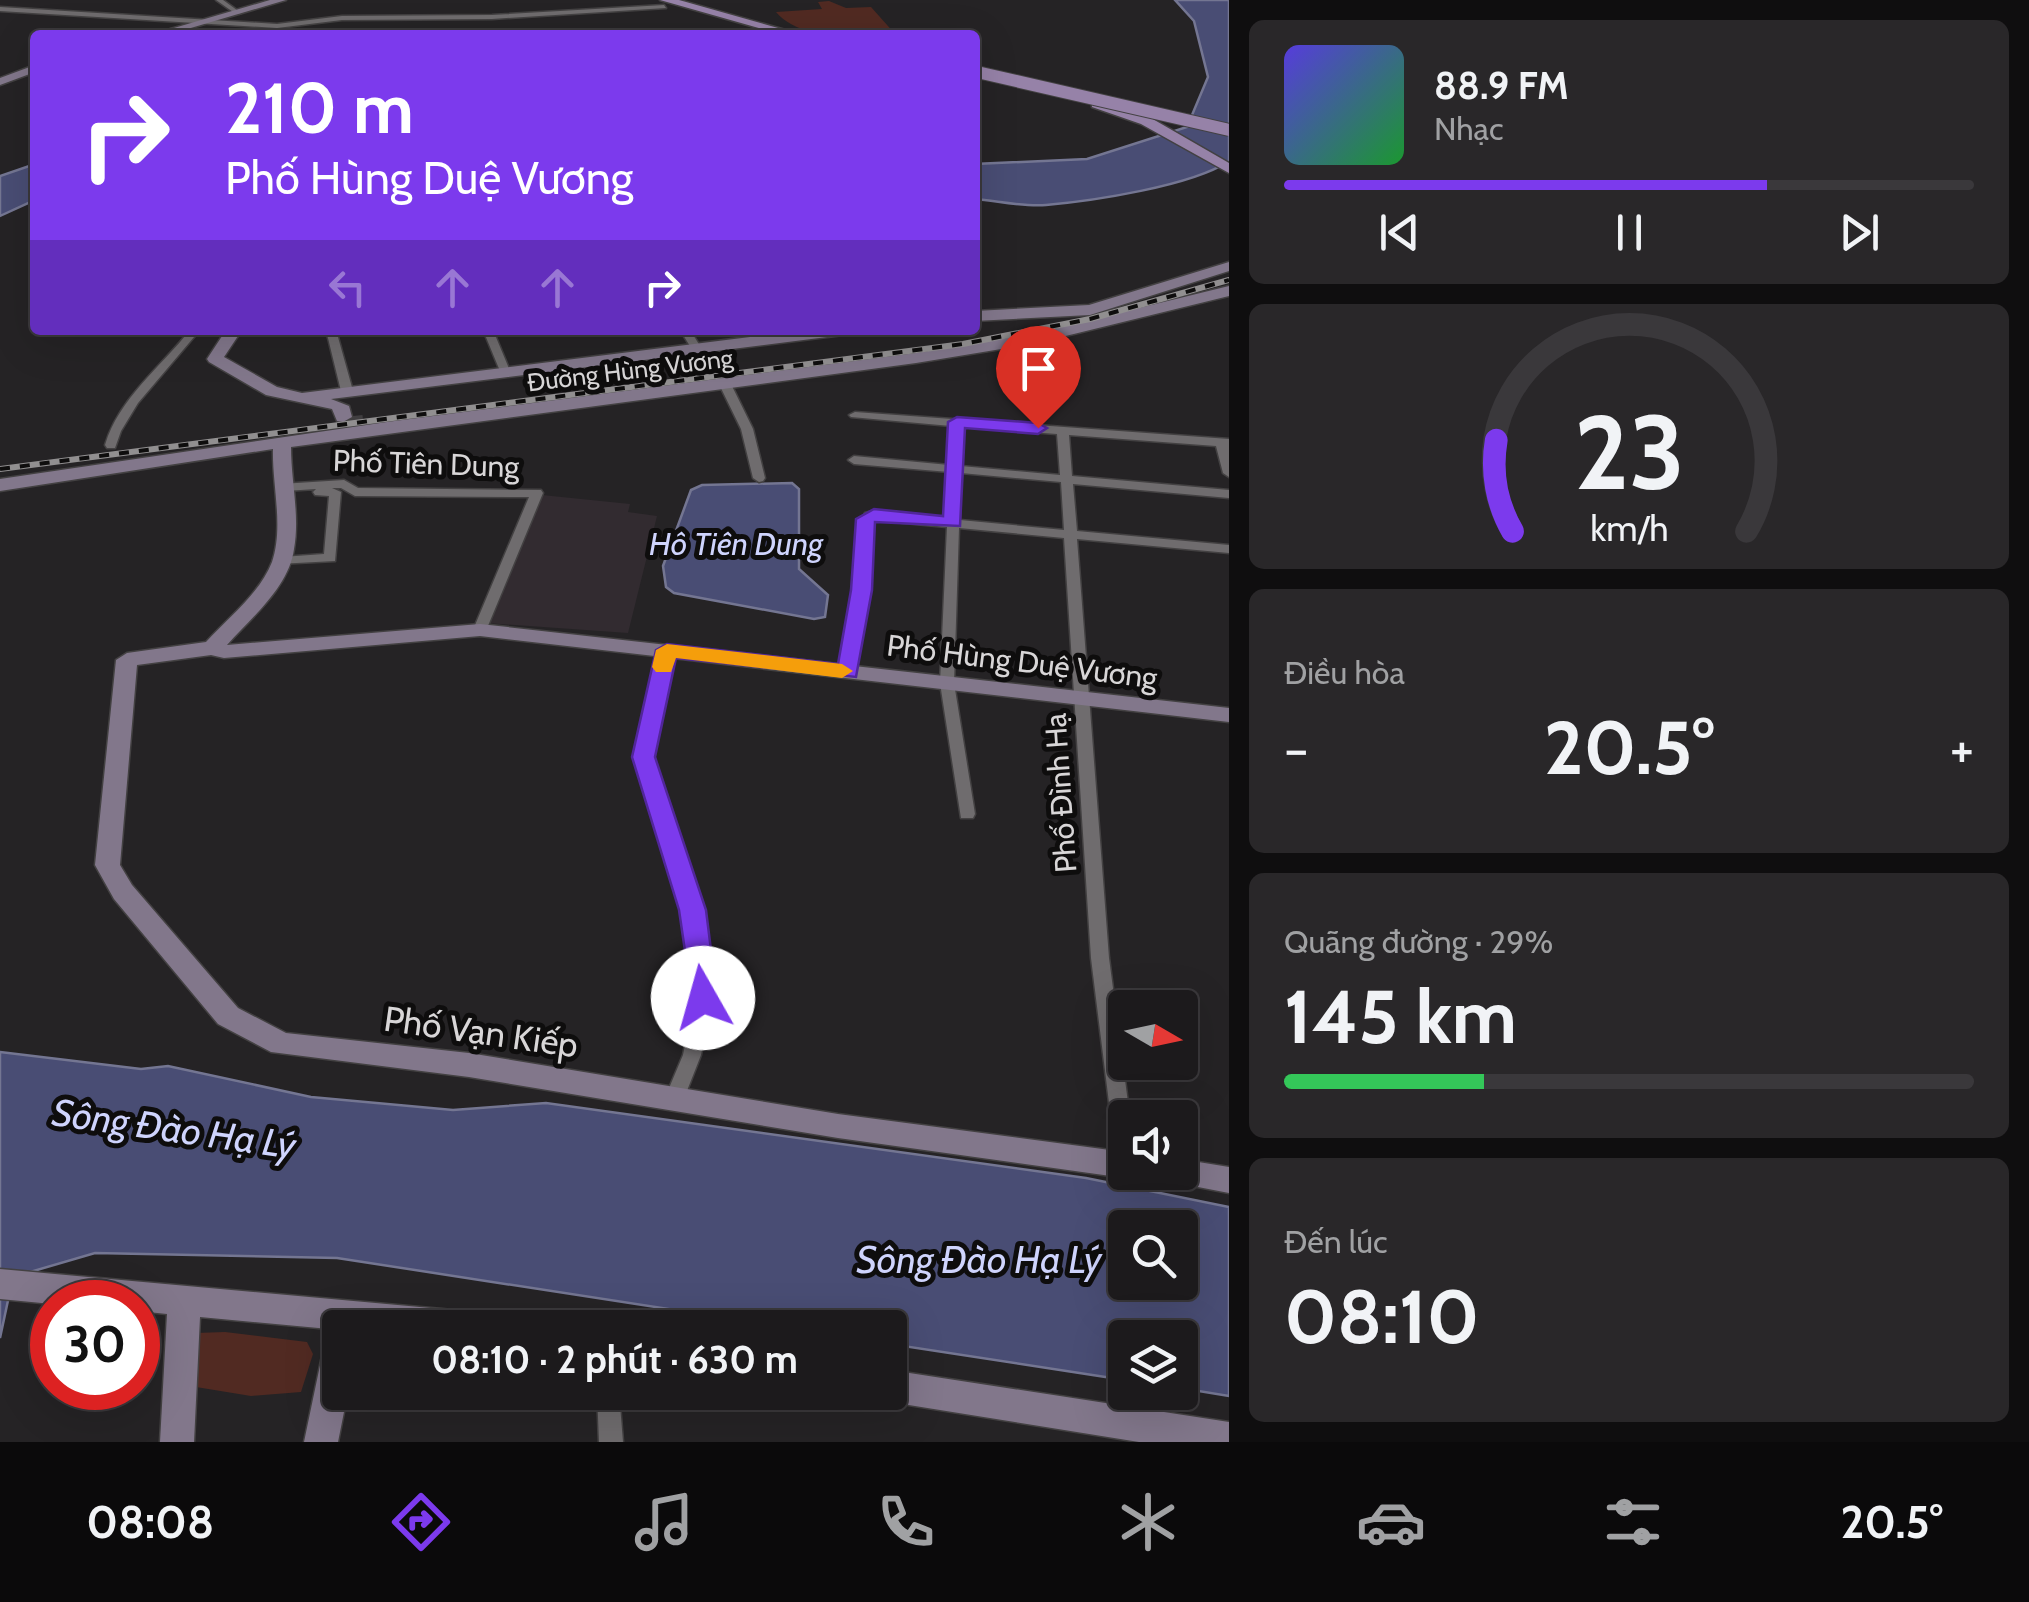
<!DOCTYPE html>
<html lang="vi">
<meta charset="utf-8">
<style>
body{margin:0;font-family:Cabin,sans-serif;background:#292729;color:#f1f3f6;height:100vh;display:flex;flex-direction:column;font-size:38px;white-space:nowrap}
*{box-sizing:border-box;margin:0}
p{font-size:32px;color:#a0a1a3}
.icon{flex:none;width:55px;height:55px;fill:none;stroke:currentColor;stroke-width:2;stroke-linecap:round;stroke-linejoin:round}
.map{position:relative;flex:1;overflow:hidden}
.details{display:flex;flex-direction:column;gap:20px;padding:20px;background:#0f0e0f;width:800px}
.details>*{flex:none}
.hud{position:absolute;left:30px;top:30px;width:950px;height:305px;border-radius:10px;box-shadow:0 10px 40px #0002,0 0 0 2px #3a383b;background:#7c3aed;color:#fff;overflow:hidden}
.needle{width:65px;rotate:99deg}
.buttons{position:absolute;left:1108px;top:990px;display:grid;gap:20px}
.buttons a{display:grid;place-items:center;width:90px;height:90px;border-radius:10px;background:#1c1a1c;box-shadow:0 10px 40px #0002,0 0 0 2px #3a383b;font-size:50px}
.speed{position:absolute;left:30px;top:1280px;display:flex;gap:20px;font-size:50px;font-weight:700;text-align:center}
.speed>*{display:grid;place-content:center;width:130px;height:130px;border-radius:50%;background:#1c1a1c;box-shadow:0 10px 40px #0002,0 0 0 2px #3a383b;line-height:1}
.speed .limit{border:15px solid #d22;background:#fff;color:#111}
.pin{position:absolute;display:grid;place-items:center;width:85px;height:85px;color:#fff;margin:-102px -42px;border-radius:50% 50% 50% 0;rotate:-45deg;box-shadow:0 0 10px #0007}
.pin .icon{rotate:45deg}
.me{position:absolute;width:110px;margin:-55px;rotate:353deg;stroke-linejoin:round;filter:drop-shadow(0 0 8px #0008)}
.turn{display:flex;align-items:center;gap:35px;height:210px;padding:0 30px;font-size:45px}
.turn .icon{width:130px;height:130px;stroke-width:2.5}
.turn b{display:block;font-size:70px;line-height:85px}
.lanes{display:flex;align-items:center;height:95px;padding:0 30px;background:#0003;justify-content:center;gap:50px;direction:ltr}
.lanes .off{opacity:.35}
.big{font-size:75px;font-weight:800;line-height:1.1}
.details .card{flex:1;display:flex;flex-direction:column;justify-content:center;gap:15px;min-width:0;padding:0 35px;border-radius:15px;background:#292729}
.details .dial{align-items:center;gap:0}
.dial svg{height:260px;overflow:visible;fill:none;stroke:#3a383b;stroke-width:7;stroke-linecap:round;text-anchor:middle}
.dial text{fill:#f1f3f6;stroke:none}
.song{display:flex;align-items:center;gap:30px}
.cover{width:120px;height:120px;border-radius:15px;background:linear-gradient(135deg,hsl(250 70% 55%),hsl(130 70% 35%))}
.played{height:10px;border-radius:5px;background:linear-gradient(90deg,#7c3aed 70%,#3a383b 70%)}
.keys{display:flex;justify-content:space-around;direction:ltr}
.heat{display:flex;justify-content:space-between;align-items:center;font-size:55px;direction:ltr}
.charge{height:15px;border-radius:8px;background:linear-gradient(90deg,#34c759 29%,#3a383b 0)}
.trip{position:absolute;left:322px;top:1310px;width:585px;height:100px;border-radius:10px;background:#1c1a1c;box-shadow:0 10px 40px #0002,0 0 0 2px #3a383b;font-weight:800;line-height:100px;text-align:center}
.dock{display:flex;height:160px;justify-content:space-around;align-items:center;background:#0b0a0b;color:#a0a1a3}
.dock .icon{width:70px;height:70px}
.dock .on{color:#7c3aed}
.dock b{font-size:45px;color:#f1f3f6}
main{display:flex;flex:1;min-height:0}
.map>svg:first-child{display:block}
.built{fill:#322b30}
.green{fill:#512a22}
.water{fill:#494d74;stroke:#747692;stroke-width:2.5;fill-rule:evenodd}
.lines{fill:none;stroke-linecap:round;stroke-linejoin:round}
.secondary-tunnel{stroke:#403e40;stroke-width:19;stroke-dasharray:19 10;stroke-linecap:butt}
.street-casing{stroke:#434142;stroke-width:3}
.secondary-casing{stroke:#434142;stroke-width:3}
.primary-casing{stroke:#434142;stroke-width:3}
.street{fill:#6f6c6e;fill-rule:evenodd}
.secondary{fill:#82778b;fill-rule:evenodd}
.primary{fill:#9682a8;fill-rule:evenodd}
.rail-casing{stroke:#918f90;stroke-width:6}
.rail{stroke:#0e0d0d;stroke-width:4;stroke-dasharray:10;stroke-linecap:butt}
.primary-bridge-casing{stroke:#434142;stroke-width:14;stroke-linecap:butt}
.primary-bridge{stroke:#9682a8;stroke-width:12}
.route{fill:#7c3aed;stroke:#51269a;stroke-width:2.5}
.slow{fill:#f59e0b}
.labels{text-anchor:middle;stroke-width:10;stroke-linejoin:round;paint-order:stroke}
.far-street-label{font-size:25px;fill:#d8d6d7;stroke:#0e0d0d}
.street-label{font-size:30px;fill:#d8d6d7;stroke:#0e0d0d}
.water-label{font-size:32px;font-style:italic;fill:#cfd4fd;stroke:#0e0d0d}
.near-street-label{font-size:35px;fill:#d8d6d7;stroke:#0e0d0d}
.near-water-label{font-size:38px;font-style:italic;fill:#cfd4fd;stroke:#0e0d0d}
</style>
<main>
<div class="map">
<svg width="1229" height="1442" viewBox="0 0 1229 1442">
<rect width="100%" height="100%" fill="#252325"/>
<path class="built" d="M542,495L630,504L628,512L657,516L628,633L486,623Z"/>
<path class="green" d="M829,1L846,8L871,7L896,35C857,35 803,43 776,12L822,9L818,2Z
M225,1332L307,1342L313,1354L301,1392L251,1396L196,1387V1333Z"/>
<path class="water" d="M1175,0H1229V161C1192,186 1092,201 1046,205C1023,207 998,201 975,199V164L1087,159L1187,127L1208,77L1194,21Z
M35,164V200L0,216V176Z
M792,483L799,489V569L828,595L825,617L814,619L674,593L666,587L663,566L691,490L702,485Z
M0,1052L141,1069L168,1066L311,1097L453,1110L546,1103L1086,1178L1229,1207V1396L1180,1388V1338H1125V1380L890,1344V1328L785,1327L337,1258L95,1253L13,1277L0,1338ZM1125,1228H1180V1282H1125Z"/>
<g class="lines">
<path class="secondary-tunnel" d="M353,416L354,425"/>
<defs>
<path id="street" d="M216,0H223L241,13L236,14Z
M664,5L666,8L492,19L342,20L277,28L0,11V7L277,24L342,16L492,15Z
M190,330H200L138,403L121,431L115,448H107L105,445C119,398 161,367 190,330Z
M326,330H336L353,391L351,393L347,394L341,391Z
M483,330H493L510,371L509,373L500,371Z
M680,330H690L702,349L701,351H693Z
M724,379L730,382L753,429L765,478L763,481L759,482L753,478L741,429L718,382Z
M855,412L1229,439V477L1223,473L1216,446L1069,435L1072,476L1229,490V498L1073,484L1077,531L1229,545V553L1077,539L1109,958L1130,1118H1125V1160L1118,1157L1115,1151L1091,958L1064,538L959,528L954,683L975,814L973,818H961L940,683L947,527L873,520L870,525L868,591L855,672L848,676L841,672L854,591L858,525L865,513L869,512L947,519L949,472L854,464L848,460L854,456L949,465L951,426L851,417L849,415ZM963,427L1057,434L1060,475L961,466ZM961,473L1061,482L1064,530L960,520Z
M344,480L358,488L541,490L543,493L485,633H475L473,630L529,497L355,496L341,488H332L341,492L335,561L277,564L275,561L282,557L324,554L329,496L315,495L313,492L316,489L285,491L281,490V484Z
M667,646L674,650L652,757L702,910L712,999L701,1055L681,1106L674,1108L667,1106L664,1100L683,1055L694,999L684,910L636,757L660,650Z
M597,1392H619L623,1442H599Z"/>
<path id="secondary" d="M270,0H286L167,35H150Z
M35,65V72L0,85V78Z
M1229,262V271L1090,315L975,321V311L1089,305Z
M1229,286V296L1037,343L916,363L291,447C291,481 300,516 294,549C289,587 251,618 227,645L480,624L1229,708V722L480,636L224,658L211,655L137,665L120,865L132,885L238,1008L286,1033L469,1053L838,1114L1125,1152V1172L1136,1174L1125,1178L838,1138L469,1077L271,1052L218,1024L114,899L95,865L116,660L127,653L206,642C228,618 260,593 272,562C284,527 272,485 273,449L0,491V479L387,422L916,353L1037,333Z
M226,330H242L224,357L277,387L302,393L805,330H851L843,335L331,399L349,406L352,417L343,422L337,421L332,409L266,395L209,362L207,359Z
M1180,1159L1229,1167V1193L1167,1181L1163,1172H1180Z
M0,1269L486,1313L498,1317L502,1328L340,1330L200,1317L194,1442H160L167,1314L138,1311V1302L52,1304L0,1299Z
M340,1335V1392H348L338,1442H304L323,1351L328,1340Z
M890,1370L1229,1422V1442H1139L890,1402L878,1398L876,1392H890Z"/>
<path id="primary" d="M660,0H679L803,35H783Z
M1097,100L1151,118L1229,163V173L1141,124L1092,107V101Z"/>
</defs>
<use href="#street" class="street-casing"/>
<use href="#secondary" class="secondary-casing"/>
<use href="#primary" class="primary-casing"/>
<use href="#street" class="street"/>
<use href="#secondary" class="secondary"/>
<use href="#primary" class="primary"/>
<defs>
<path id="rail" d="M0,469L963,344L1090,319L1229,280"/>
</defs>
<use href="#rail" class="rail-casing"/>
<use href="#rail" class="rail"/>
<defs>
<path id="primary-bridge" d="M977,72L1229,130"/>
</defs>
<use href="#primary-bridge" class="primary-bridge-casing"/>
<use href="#primary-bridge" class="primary-bridge"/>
</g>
<path class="route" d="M957,417L1038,423L1047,428L1038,434L965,428L960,526L875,522L872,590L856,677L676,658L655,757L706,910L717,998L712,1006L703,1009L693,1006L679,910L632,757L656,650L667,644L838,664L851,590L856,519L874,509L943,516L948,422Z"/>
<path class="slow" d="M667,644L842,664L853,671L842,678L676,658L671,672H656L652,667L656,650Z"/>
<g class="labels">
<g class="far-street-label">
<text transform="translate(630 370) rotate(-7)" y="9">Đường Hùng Vương</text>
</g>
<g class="street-label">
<text transform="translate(426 464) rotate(2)" y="10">Phố Tiên Dung</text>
<text transform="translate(1022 662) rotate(7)" y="10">Phố Hùng Duệ Vương</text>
<text transform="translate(1061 793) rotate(-94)" y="10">Phố Đình Hạ</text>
</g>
<g class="water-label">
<text x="736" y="555">Hô Tiên Dung</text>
</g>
<g class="near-street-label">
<text transform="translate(481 1032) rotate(8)" y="12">Phố Vạn Kiếp</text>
</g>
<g class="near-water-label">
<text transform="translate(174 1129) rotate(8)" y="13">Sông Đào Hạ Lý</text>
<text x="979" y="1273">Sông Đào Hạ Lý</text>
</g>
</g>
</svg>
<div class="buttons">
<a><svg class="needle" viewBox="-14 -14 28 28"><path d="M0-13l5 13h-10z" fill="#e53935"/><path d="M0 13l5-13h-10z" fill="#a0a1a3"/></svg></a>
<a><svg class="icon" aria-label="sound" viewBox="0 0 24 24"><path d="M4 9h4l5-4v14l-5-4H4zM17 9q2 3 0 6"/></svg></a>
<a><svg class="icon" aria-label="search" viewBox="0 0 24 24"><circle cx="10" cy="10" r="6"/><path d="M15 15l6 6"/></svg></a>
<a><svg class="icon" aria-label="layers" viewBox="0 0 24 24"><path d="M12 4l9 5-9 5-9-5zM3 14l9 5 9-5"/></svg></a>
</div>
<div class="speed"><div class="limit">30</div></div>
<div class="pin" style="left:1038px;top:428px;background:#d93025"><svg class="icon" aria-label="arrive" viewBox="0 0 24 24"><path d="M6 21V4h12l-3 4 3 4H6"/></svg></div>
<svg class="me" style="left:703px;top:998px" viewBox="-20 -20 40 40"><circle r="19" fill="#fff"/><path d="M0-13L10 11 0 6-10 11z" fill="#7c3aed"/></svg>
<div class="trip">08:10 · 2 phút · 630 m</div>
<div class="hud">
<div class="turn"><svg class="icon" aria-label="right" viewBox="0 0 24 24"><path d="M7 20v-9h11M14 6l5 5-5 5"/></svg><div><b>210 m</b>Phố Hùng Duệ Vương</div></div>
<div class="lanes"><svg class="icon off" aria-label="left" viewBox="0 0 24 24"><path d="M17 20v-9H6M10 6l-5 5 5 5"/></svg><svg class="icon off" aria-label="ahead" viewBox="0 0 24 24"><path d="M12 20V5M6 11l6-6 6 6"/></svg><svg class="icon off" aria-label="ahead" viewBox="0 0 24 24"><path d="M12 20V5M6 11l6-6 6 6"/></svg><svg class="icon" aria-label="right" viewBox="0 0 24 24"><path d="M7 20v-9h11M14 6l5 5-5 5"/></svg></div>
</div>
</div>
<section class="details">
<div class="card">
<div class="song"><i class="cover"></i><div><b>88.9 FM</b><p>Nhạc</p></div></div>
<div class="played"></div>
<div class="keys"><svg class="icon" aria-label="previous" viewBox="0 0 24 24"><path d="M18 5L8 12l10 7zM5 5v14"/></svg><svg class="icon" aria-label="pause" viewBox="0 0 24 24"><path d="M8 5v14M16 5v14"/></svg><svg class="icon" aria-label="next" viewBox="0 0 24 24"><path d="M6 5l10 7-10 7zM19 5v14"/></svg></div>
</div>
<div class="card dial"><svg viewBox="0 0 100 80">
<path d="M14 69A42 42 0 1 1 86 69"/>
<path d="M14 69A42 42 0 0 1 9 41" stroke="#7c3aed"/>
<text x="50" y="56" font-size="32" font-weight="700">23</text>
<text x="50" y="72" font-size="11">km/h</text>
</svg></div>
<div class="card"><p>Điều hòa</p>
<div class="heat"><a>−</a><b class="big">20.5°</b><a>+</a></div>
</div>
<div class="card"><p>Quãng đường · 29%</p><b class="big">145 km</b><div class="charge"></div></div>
<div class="card"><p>Đến lúc</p><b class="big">08:10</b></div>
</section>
</main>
<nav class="dock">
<b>08:08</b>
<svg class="icon on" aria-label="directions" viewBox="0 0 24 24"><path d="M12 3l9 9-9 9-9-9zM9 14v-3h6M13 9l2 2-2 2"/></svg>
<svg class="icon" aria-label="music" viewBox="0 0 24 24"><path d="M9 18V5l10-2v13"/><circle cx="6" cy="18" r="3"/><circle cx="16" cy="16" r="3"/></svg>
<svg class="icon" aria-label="phone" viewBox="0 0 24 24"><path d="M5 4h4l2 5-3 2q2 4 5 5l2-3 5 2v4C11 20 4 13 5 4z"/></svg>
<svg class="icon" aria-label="climate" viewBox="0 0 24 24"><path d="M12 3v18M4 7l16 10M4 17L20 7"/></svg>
<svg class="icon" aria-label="car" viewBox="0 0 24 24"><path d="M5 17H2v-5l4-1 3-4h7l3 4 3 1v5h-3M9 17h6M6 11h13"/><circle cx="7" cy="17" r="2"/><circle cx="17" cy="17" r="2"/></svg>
<svg class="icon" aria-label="filters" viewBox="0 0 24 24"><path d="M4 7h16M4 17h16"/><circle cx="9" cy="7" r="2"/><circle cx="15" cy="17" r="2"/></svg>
<b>20.5°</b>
</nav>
